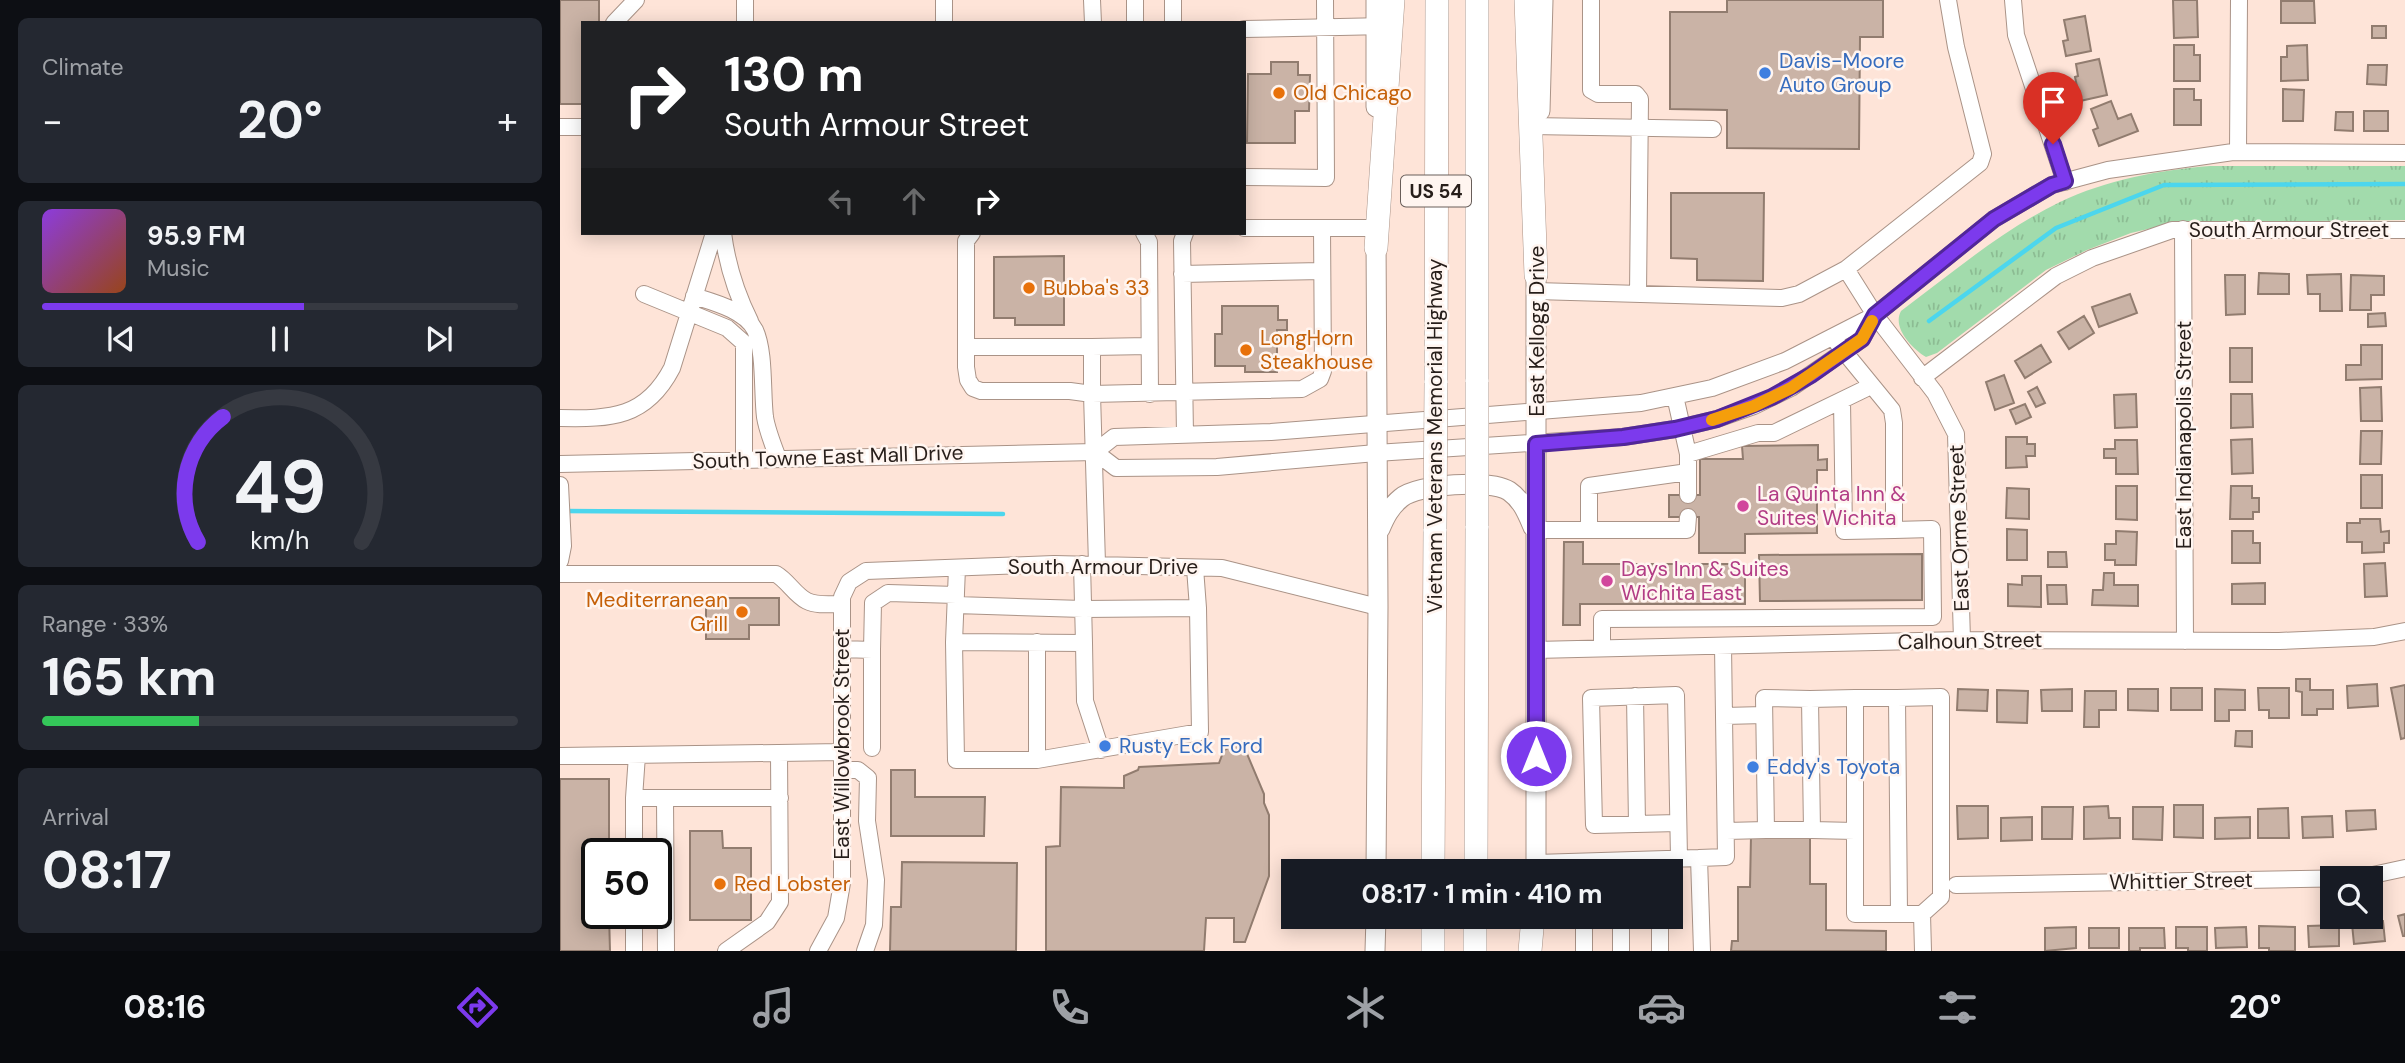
<!DOCTYPE html>
<meta charset="utf-8">
<style>
body{margin:0;font-family:"DM Sans",sans-serif;background:#242831;color:#f1f3f6;height:100vh;display:flex;flex-direction:column;font-size:26px;white-space:nowrap}
*{box-sizing:border-box;margin:0}
p{font-size:23px;color:#9ea1a6}
.icon{flex:none;width:38px;height:38px;fill:none;stroke:currentColor;stroke-width:2;stroke-linecap:round;stroke-linejoin:round}
.map{position:relative;flex:1;overflow:hidden}
.sheet{display:flex;flex-direction:column;gap:18px;padding:18px;background:#0d0f14;width:560px}
.sheet>*{flex:none}
.banner{position:absolute;left:21px;top:21px;width:665px;height:214px;border-radius:0px;box-shadow:0 4px 18px #0003;background:#202124;color:#fff;overflow:hidden}
.buttons{position:absolute;left:1760px;top:866px;display:grid;gap:14px}
.buttons a{display:grid;place-items:center;width:63px;height:63px;border-radius:0px;background:#171b24;box-shadow:0 4px 18px #0003;font-size:35px}
.speed{position:absolute;left:21px;top:838px;display:flex;gap:14px;font-size:35px;font-weight:700;text-align:center}
.speed>*{display:grid;place-content:center;width:91px;height:91px;border-radius:50%;background:#171b24;box-shadow:0 4px 18px #0003;line-height:1}
.speed .limit{border:4px solid #111;border-radius:10px;background:#fff;color:#111}
.pin{position:absolute;display:grid;place-items:center;width:60px;height:60px;color:#fff;margin:-72px -30px;border-radius:50% 50% 50% 0;rotate:-45deg;box-shadow:0 0 7px #0007}
.pin .icon{rotate:45deg}
.me{position:absolute;width:77px;margin:-38px;rotate:0deg;stroke-linejoin:round;filter:drop-shadow(0 0 5px #0008)}
.turn{display:flex;align-items:center;gap:24px;height:147px;padding:0 28px;font-size:32px}
.turn .icon{width:91px;height:91px;stroke-width:2.5}
.turn b{display:block;font-size:49px;line-height:60px}
.lanes{display:flex;align-items:center;height:66px;padding:0 28px;background:#0003;justify-content:center;gap:35px;direction:ltr}
.lanes .off{opacity:.35}
.big{font-size:52px;font-weight:700;line-height:1.1}
.sheet .tile{flex:1;display:flex;flex-direction:column;justify-content:center;gap:10px;min-width:0;padding:0 24px;border-radius:10px;background:#242831}
.sheet .dial{align-items:center;gap:0}
.dial svg{height:182px;overflow:visible;fill:none;stroke:#363941;stroke-width:7;stroke-linecap:round;text-anchor:middle}
.dial text{fill:#f1f3f6;stroke:none}
.song{display:flex;align-items:center;gap:21px}
.cover{width:84px;height:84px;border-radius:10px;background:linear-gradient(135deg,hsl(270 70% 55%),hsl(20 70% 35%))}
.played{height:7px;border-radius:4px;background:linear-gradient(90deg,#7c3aed 55%,#363941 55%)}
.keys{display:flex;justify-content:space-around;direction:ltr}
.heat{display:flex;justify-content:space-between;align-items:center;font-size:38px;direction:ltr}
.charge{height:10px;border-radius:5px;background:linear-gradient(90deg,#34c759 33%,#363941 0)}
.trip{position:absolute;left:721px;top:859px;width:402px;height:70px;border-radius:0px;background:#171b24;box-shadow:0 4px 18px #0003;font-weight:700;line-height:70px;text-align:center}
.tabs{display:flex;height:112px;justify-content:space-around;align-items:center;background:#090b0e;color:#9ea1a6}
.tabs .icon{width:49px;height:49px}
.tabs .current{color:#7c3aed}
.tabs b{font-size:32px;color:#f1f3f6}
main{display:flex;flex:1;min-height:0}
.map>svg:first-child{display:block}
.grass{fill:url(#grass-tufts)}
.lines{fill:none;stroke-linecap:round;stroke-linejoin:round}
.stream{stroke:#4cd6ed;stroke-width:4.5}
.building{fill:#cab3a6;stroke:#917c6f;stroke-width:2}
.minor-casing{stroke:#aa9387;stroke-width:18}
.major-casing{stroke:#aa9387;stroke-width:21}
.highway-casing{stroke:#aa9387;stroke-width:24}
.minor{stroke:#fff;stroke-width:16}
.major{stroke:#fff;stroke-width:19}
.highway{stroke:#fff;stroke-width:23}
.highway-bridge-casing{stroke:#aa9387;stroke-width:24;stroke-linecap:butt}
.highway-bridge{stroke:#fff;stroke-width:23}
.route-casing{stroke:#51269a;stroke-width:18}
.route{stroke:#7c3aed;stroke-width:12}
.slow{stroke:#f59e0b;stroke-width:12}
.shop-dot{fill:#3f7fe0;stroke:#fff5f0;stroke-width:2.5}
.food-dot{fill:#e8710a;stroke:#fff5f0;stroke-width:2.5}
.hotel-dot{fill:#d1479c;stroke:#fff5f0;stroke-width:2.5}
.labels{text-anchor:middle;stroke-width:5;stroke-linejoin:round;paint-order:stroke}
.shield{fill:#fff5f0;stroke:#685e5a;stroke-width:2}
.shield-label{font-size:19px;font-weight:bold;fill:#271e1a}
.shop-label{font-size:21px;fill:#366cbe;stroke:#fff5f0;text-anchor:start}
.food-label{font-size:21px;fill:#c56008;stroke:#fff5f0;text-anchor:start}
.street-label{font-size:21px;fill:#271e1a;stroke:#fff5f0}
.hotel-label{font-size:21px;fill:#b23c85;stroke:#fff5f0;text-anchor:start}
</style>
<main>
<section class="sheet">
<div class="tile"><p>Climate</p>
<div class="heat"><a>−</a><b class="big">20°</b><a>+</a></div>
</div>
<div class="tile">
<div class="song"><i class="cover"></i><div><b>95.9 FM</b><p>Music</p></div></div>
<div class="played"></div>
<div class="keys"><svg class="icon" aria-label="previous" viewBox="0 0 24 24"><path d="M18 5L8 12l10 7zM5 5v14"/></svg><svg class="icon" aria-label="pause" viewBox="0 0 24 24"><path d="M8 5v14M16 5v14"/></svg><svg class="icon" aria-label="next" viewBox="0 0 24 24"><path d="M6 5l10 7-10 7zM19 5v14"/></svg></div>
</div>
<div class="tile dial"><svg viewBox="0 0 100 80">
<path d="M14 69A42 42 0 1 1 86 69"/>
<path d="M14 69A42 42 0 0 1 25 14" stroke="#7c3aed"/>
<text x="50" y="56" font-size="32" font-weight="700">49</text>
<text x="50" y="72" font-size="11">km/h</text>
</svg></div>
<div class="tile"><p>Range · 33%</p><b class="big">165 km</b><div class="charge"></div></div>
<div class="tile"><p>Arrival</p><b class="big">08:17</b></div>
</section>
<div class="map">
<svg width="1845" height="951" viewBox="0 0 1845 951">
<defs>
<pattern id="grass-tufts" width="24" height="20" patternUnits="userSpaceOnUse" patternTransform="scale(1.75)"><rect width="24" height="20" fill="#a2dbac"/><path d="M3 7l-1-3M5 7V3M7 7l1-3M15 17l-1-3M17 17v-4M19 17l1-3" fill="none" stroke="#8cbc93"/></pattern>
</defs>
<rect width="100%" height="100%" fill="#fee4d8"/>
<path class="grass" d="M1650,166H1845V220L1647,222L1605,225L1571,233L1527,250L1486,270L1377,353L1366,357C1351,348 1332,327 1341,311C1392,273 1442,230 1500,202C1546,180 1599,170 1650,166Z"/>
<g class="lines">
<path class="stream" d="M1369,321L1496,228L1604,185L1845,184
M4,511L443,514"/>
</g>
<path class="building" d="M0,0H39V23H23V104H0Z
M1167,0H1323V37H1300L1299,149L1167,148V110L1110,109V12H1167Z
M1613,0H1637L1638,37L1614,38Z
M1721,1H1754L1755,23H1721Z
M1525,16L1531,51L1506,56L1503,41L1508,40L1504,20Z
M1812,26H1826V38H1812Z
M1614,45H1634V55H1640V81H1614Z
M1747,45L1748,80L1721,81V57H1727V46Z
M1539,59L1547,95L1520,101L1515,77L1518,76L1516,64Z
M711,62H738V75H750L749,111H735V143H687L688,74H711Z
M1808,65H1827L1826,85L1807,84Z
M1614,89H1634V100H1641V125H1614Z
M1723,89L1744,90L1743,121H1723Z
M1551,101L1558,119L1571,114L1578,131L1539,146L1533,130L1538,128L1531,109Z
M1804,111H1828V131H1804Z
M1776,112H1793V131L1775,130Z
M1111,193H1204L1203,281L1137,280V259L1111,258Z
M504,256V325H455V318H434V257Z
M1699,273L1729,274V294H1698Z
M1781,274L1782,311H1760V294H1748L1747,275Z
M1665,275H1685V314L1666,315Z
M1791,275L1824,276V295H1811V310H1790Z
M1570,294L1577,313L1539,327L1532,307Z
M662,306H718V320H727V330H717V372H685V366H655V334H662Z
M1825,313L1826,326L1808,327V314Z
M1524,316L1534,333L1509,349L1498,332Z
M1481,345L1491,362L1465,378L1455,361Z
M1801,345H1822V379L1786,380V365H1801Z
M1670,348H1692V382H1670Z
M1444,375L1454,403L1435,410L1426,382Z
M1477,387L1485,403L1476,407L1468,392Z
M1821,387L1822,421H1801L1800,388Z
M1576,394L1577,427L1555,428L1554,395Z
M1671,394H1692L1693,427L1671,428Z
M1465,404L1471,417L1456,424L1450,410Z
M1801,431H1822L1821,464H1800Z
M1446,437H1467V444H1475V456H1466L1467,467L1446,468Z
M1692,439L1693,473L1672,474L1671,440Z
M1555,440H1577L1578,474H1556V458H1544V449H1555Z
M1258,445V460L1267,459V470H1257V533L1185,534V553H1139V517H1109V495H1140V459H1183L1182,446Z
M1801,475H1822V508H1801Z
M1556,486H1577V520L1556,519Z
M1671,486H1692V498H1699V512H1693V519H1670Z
M1447,488L1469,489V519L1446,518Z
M1800,519H1820L1821,532L1829,531V543H1824V552L1802,553V542H1787V523H1800Z
M1447,529L1467,530V560H1447Z
M1556,531L1577,532L1576,565H1555V560H1545V544H1556Z
M1672,531H1693V543H1700V563H1672Z
M1004,542H1023V564H1185V604H1020V625H1003Z
M1488,552H1506L1507,567H1488Z
M1362,554V600L1200,601L1199,555Z
M1825,563L1827,596L1805,597L1804,564Z
M1544,573H1554V585H1578V606L1532,605L1533,590H1543Z
M1462,576H1481V607L1448,606V584L1462,585Z
M1705,583V604H1672V584Z
M1487,585H1506L1507,604H1488Z
M146,598H219V625H189V639H146Z
M1736,679H1750V690H1773V709H1757V715H1742V692L1736,691Z
M1817,684L1818,706L1788,708L1787,686Z
M1845,685V738L1841,739L1831,688Z
M1611,688H1642V710H1611Z
M1698,688H1729V718H1709V710H1699Z
M1398,689L1428,690L1427,711L1397,710Z
M1512,689V711H1482L1481,690Z
M1568,689H1598V711L1568,710Z
M1655,689L1685,690V710H1669V721H1655Z
M1437,690L1468,691L1467,723L1437,722Z
M1525,691H1556V710H1539V727H1524Z
M1676,731H1692V747L1675,746Z
M682,742L704,794V803L709,815V876L685,942H674V918H646L644,951H486V847L500,846L501,787L564,788V776L578,770L579,767L659,763L664,750Z
M331,770H355V797H425L424,836H331Z
M0,779H49V854H37V914H49L50,951H0Z
M1614,805H1643V838L1614,837Z
M1397,806H1428V838L1398,839Z
M1548,806L1549,818H1560V838L1524,839V807Z
M1482,807H1513L1512,839H1482Z
M1573,807H1603L1602,840L1573,839Z
M1728,808L1729,838H1698V809Z
M1815,810L1816,829L1787,831L1786,811Z
M1772,816L1773,837L1743,838L1742,817Z
M1472,817V840L1441,841V818Z
M1690,817V838L1655,839V818Z
M130,831H162L163,848H191V920H130Z
M1191,836L1250,837V884H1266V930L1326,931V951H1171L1172,941H1178V887H1190Z
M342,862L457,863L456,951H330L331,907H341Z
M1845,914V936H1843L1838,916Z
M1823,921L1825,941L1794,944L1792,924Z
M1779,925V946L1749,947L1748,926Z
M1699,926L1735,927V951H1709V948H1699Z
M1516,927V948L1485,951V928Z
M1616,927H1647V951H1628V948H1616Z
M1686,927L1687,947L1656,948L1655,928Z
M1529,928H1559V948H1529Z
M1569,928H1604L1605,948H1580V951H1569Z"/>
<g class="lines">
<defs>
<path id="minor" d="M384,0V23
M532,0L533,23
M575,0V23
M1031,0V90L1038,94H1076L1080,99L1078,294
M1453,0L1456,35L1505,182
M54,23L76,0
M185,23V0
M613,23V0
M684,29L826,26
M971,126L1153,129
M0,127H23
M1678,152L1679,0
M684,177L766,178L765,0
M684,228H816
M1623,229L1625,641
M163,233C167,264 176,293 190,321
M412,233L406,241V367L408,380L413,388L421,391H510L532,394V347L589,346
M584,233L589,242L590,394
M1286,269L1420,163L1423,154L1396,47L1388,0
M622,274L762,271
M976,291L1222,298L1239,294L1286,269L1315,315L1375,393L1396,434L1402,640
M84,294L167,328L184,343V459
M134,296C153,302 185,310 195,330C205,351 202,393 205,417C207,430 213,445 218,458
M1278,344L1332,410L1334,423V530L1284,531L1282,401
M406,347H532
M1362,378L1496,276L1532,258L1612,230H1845
M1115,396L1128,454V495
M0,418C51,419 86,418 112,368L154,233
M625,435L622,241L625,233
M535,452L556,468L657,467L816,453L1063,437L1115,429L1157,419L1194,406L1231,388L1302,339L1315,315
M1128,454L1198,433H1214L1311,386
M0,464L535,452L554,437L711,432L1081,403L1152,388L1225,361L1315,315L1434,219L1492,185L1548,170L1673,152L1845,153
M0,485L3,546L0,561
M976,530H1127L1128,517
M1029,530V486L1128,472
M537,564L532,394L742,389L760,379L763,371L762,228
M397,568L394,642L396,760H477
M0,574H216C228,581 235,595 247,601C257,606 271,604 282,604
M396,605L523,609L638,608L635,568
M394,642L524,643L522,564
M477,642V760L640,732L638,608
M524,643L525,701L541,750
M1042,648V619L1373,617L1372,529L1334,530
M282,649L312,650V748
M312,650L313,603L328,593L396,595
M975,650L1402,640L1719,641L1814,637L1845,631
M1075,696L1077,824
M1337,698L1381,697V897L1362,914
M1250,699L1295,698
M1164,716L1204,715
M0,756L282,752
M282,770H298L308,778L307,821L316,880L314,925L305,951
M74,798H220
M105,798L106,951
M1118,823L1034,825L1031,698L1116,695L1119,858
M1206,830H1252
M1166,831L1206,830L1204,698L1250,699L1252,830L1295,831V698H1337L1339,914H1362L1363,951
M1295,831V914H1339
M74,854V798L77,755
M1139,858L1166,857L1163,646
M976,863L1139,858L1142,951
M1396,885L1799,878L1845,868
M74,914V951
M1024,917V951
M1061,917V951
M1100,917V951
M166,951L207,922L220,902L219,753
M258,951L276,918L282,883V597L289,582L306,571L494,564L662,568L818,607"/>
<path id="major" d="M816,0V107
M980,111L983,0
M820,529C825,517 830,507 841,498C858,484 930,479 949,491C962,500 967,513 973,527
M816,872L818,607L816,236
M976,872V260
M815,951L816,917"/>
<path id="highway" d="M917,0V382
M966,0L976,275
M816,248L833,0
M876,383L877,0
M873,872L875,529
M916,872L917,526
M873,951V917
M915,951V917
M970,951L973,917"/>
</defs>
<use href="#minor" class="minor-casing"/>
<use href="#major" class="major-casing"/>
<use href="#highway" class="highway-casing"/>
<use href="#minor" class="minor"/>
<use href="#major" class="major"/>
<use href="#highway" class="highway"/>
<defs>
<path id="highway-bridge" d="M917,526V382
M875,529L876,383"/>
</defs>
<use href="#highway-bridge" class="highway-bridge-casing"/>
<use href="#highway-bridge" class="highway-bridge"/>
</g>
<g class="lines">
<defs>
<path id="route" d="M976,756V444L1063,437L1115,429L1157,419L1212,397L1251,375L1302,339L1315,315L1434,219L1492,185L1505,181L1493,144"/>
</defs>
<use href="#route" class="route-casing"/>
<use href="#route" class="route"/>
<path class="slow" d="M1152,420L1194,406L1231,388L1302,339L1312,321"/>
</g>
<g class="shop-dot">
<circle cx="1205" cy="73" r="7"/>
<circle cx="545" cy="746" r="7"/>
<circle cx="1193" cy="767" r="7"/>
</g>
<g class="food-dot">
<circle cx="719" cy="93" r="7"/>
<circle cx="469" cy="288" r="7"/>
<circle cx="686" cy="350" r="7"/>
<circle cx="182" cy="612" r="7"/>
<circle cx="160" cy="884" r="7"/>
</g>
<g class="hotel-dot">
<circle cx="1183" cy="506" r="7"/>
<circle cx="1047" cy="581" r="7"/>
</g>
<g class="labels">
<rect class="shield" x="841" y="175.5" width="70" height="31" rx="5"/>
<g class="shield-label">
<text x="876" y="198">US 54</text>
</g>
<g class="shop-label">
<text x="1219" y="68">Davis-Moore<tspan x="1219" dy="24">Auto Group</tspan></text>
<text x="559" y="753">Rusty Eck Ford</text>
<text x="1207" y="774">Eddy's Toyota</text>
</g>
<g class="food-label">
<text x="733" y="100">Old Chicago</text>
<text x="483" y="295">Bubba's 33</text>
<text x="700" y="345">LongHorn<tspan x="700" dy="24">Steakhouse</tspan></text>
<text x="168" y="607" text-anchor="end">Mediterranean<tspan x="168" dy="24">Grill</tspan></text>
<text x="174" y="891">Red Lobster</text>
</g>
<g class="street-label">
<text x="1729" y="237">South Armour Street</text>
<text transform="translate(977 331) rotate(-90)" y="7">East Kellogg Drive</text>
<text transform="translate(1624 435) rotate(-90)" y="7">East Indianapolis Street</text>
<text transform="translate(875 436) rotate(-90)" y="7">Vietnam Veterans Memorial Highway</text>
<text transform="translate(268 457) rotate(-2)" y="7">South Towne East Mall Drive</text>
<text transform="translate(1399 528) rotate(-92)" y="7">East Orme Street</text>
<text x="543" y="574">South Armour Drive</text>
<text transform="translate(1410 641) rotate(-1)" y="7">Calhoun Street</text>
<text transform="translate(282 744) rotate(-90)" y="7">East Willowbrook Street</text>
<text transform="translate(1621 881) rotate(-1)" y="7">Whittier Street</text>
</g>
<g class="hotel-label">
<text x="1197" y="501">La Quinta Inn &amp;<tspan x="1197" dy="24">Suites Wichita</tspan></text>
<text x="1061" y="576">Days Inn &amp; Suites<tspan x="1061" dy="24">Wichita East</tspan></text>
</g>
</g>
</svg>
<div class="buttons">
<a><svg class="icon" aria-label="search" viewBox="0 0 24 24"><circle cx="10" cy="10" r="6"/><path d="M15 15l6 6"/></svg></a>
</div>
<div class="speed"><div class="limit">50</div></div>
<div class="pin" style="left:1493px;top:144px;background:#d93025"><svg class="icon" aria-label="arrive" viewBox="0 0 24 24"><path d="M6 21V4h12l-3 4 3 4H6"/></svg></div>
<svg class="me" style="left:976px;top:756px" viewBox="-20 -20 40 40"><circle r="17" fill="#7c3aed" stroke="#fff" stroke-width="3"/><path d="M0-11L8 9 0 5-8 9z" fill="#fff"/></svg>
<div class="trip">08:17 · 1 min · 410 m</div>
<div class="banner">
<div class="turn"><svg class="icon" aria-label="right" viewBox="0 0 24 24"><path d="M7 20v-9h11M14 6l5 5-5 5"/></svg><div><b>130 m</b>South Armour Street</div></div>
<div class="lanes"><svg class="icon off" aria-label="left" viewBox="0 0 24 24"><path d="M17 20v-9H6M10 6l-5 5 5 5"/></svg><svg class="icon off" aria-label="ahead" viewBox="0 0 24 24"><path d="M12 20V5M6 11l6-6 6 6"/></svg><svg class="icon" aria-label="right" viewBox="0 0 24 24"><path d="M7 20v-9h11M14 6l5 5-5 5"/></svg></div>
</div>
</div>
</main>
<nav class="tabs">
<b>08:16</b>
<svg class="icon current" aria-label="directions" viewBox="0 0 24 24"><path d="M12 3l9 9-9 9-9-9zM9 14v-3h6M13 9l2 2-2 2"/></svg>
<svg class="icon" aria-label="music" viewBox="0 0 24 24"><path d="M9 18V5l10-2v13"/><circle cx="6" cy="18" r="3"/><circle cx="16" cy="16" r="3"/></svg>
<svg class="icon" aria-label="phone" viewBox="0 0 24 24"><path d="M5 4h4l2 5-3 2q2 4 5 5l2-3 5 2v4C11 20 4 13 5 4z"/></svg>
<svg class="icon" aria-label="climate" viewBox="0 0 24 24"><path d="M12 3v18M4 7l16 10M4 17L20 7"/></svg>
<svg class="icon" aria-label="car" viewBox="0 0 24 24"><path d="M5 17H2v-5l4-1 3-4h7l3 4 3 1v5h-3M9 17h6M6 11h13"/><circle cx="7" cy="17" r="2"/><circle cx="17" cy="17" r="2"/></svg>
<svg class="icon" aria-label="filters" viewBox="0 0 24 24"><path d="M4 7h16M4 17h16"/><circle cx="9" cy="7" r="2"/><circle cx="15" cy="17" r="2"/></svg>
<b>20°</b>
</nav>
